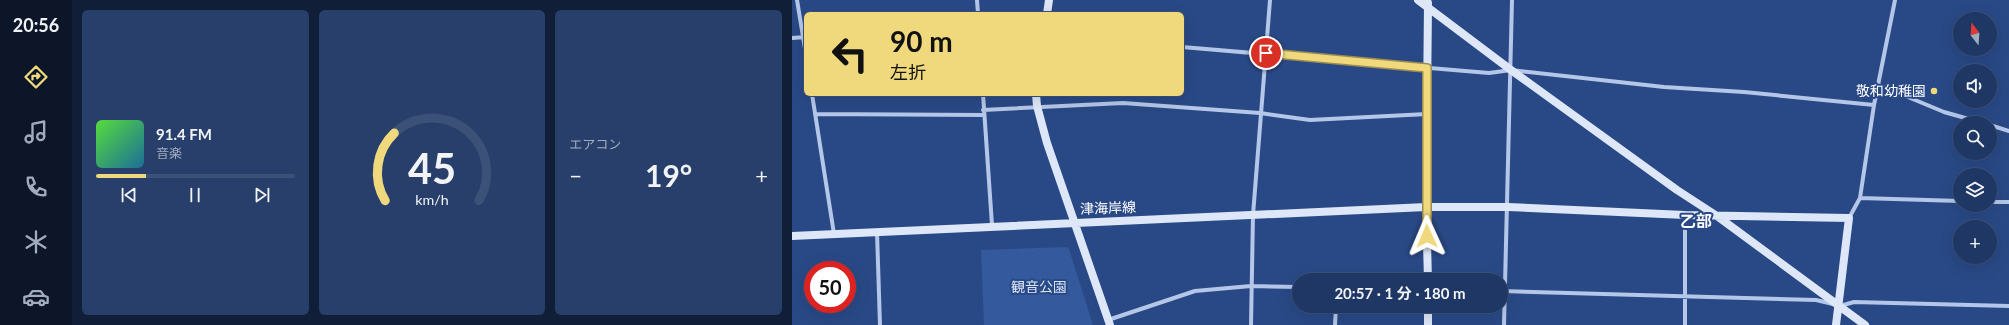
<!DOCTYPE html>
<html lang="ja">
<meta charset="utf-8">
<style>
body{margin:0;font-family:Lato,"Noto Sans JP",sans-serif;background:#273f6a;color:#f1f3f6;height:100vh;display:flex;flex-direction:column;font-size:15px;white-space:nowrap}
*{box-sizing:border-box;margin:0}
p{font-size:13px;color:#a1acbf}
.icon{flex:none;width:22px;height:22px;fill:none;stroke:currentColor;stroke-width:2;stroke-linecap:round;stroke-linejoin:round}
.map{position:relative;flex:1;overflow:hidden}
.drawer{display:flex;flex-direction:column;gap:10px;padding:10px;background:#111e37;width:720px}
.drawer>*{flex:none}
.hud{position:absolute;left:12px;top:12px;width:380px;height:84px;border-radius:6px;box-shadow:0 4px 16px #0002,0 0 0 1px #3c5178;background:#efd97c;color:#111;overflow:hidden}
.needle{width:26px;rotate:343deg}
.tools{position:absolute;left:1161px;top:12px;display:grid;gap:8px}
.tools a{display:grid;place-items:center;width:44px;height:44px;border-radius:50%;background:#1f3764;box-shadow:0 4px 16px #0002,0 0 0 1px #3c5178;font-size:20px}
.speed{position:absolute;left:12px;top:261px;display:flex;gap:8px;font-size:20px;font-weight:700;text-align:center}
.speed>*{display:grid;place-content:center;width:52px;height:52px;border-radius:50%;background:#1f3764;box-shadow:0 4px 16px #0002,0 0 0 1px #3c5178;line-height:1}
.speed .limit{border:6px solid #d22;background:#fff;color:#111}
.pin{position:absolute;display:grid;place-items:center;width:34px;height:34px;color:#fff;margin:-17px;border:2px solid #fff;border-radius:50%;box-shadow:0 1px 4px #0007}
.me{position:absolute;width:44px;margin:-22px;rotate:359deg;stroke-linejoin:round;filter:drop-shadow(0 0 3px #0008)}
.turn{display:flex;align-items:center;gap:14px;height:84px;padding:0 20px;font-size:18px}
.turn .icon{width:52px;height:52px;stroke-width:2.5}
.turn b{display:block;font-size:28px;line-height:34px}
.big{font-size:30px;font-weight:700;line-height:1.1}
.drawer .tile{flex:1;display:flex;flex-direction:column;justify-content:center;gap:6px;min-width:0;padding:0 14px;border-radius:6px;background:#273f6a}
.drawer .dial{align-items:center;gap:0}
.dial svg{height:104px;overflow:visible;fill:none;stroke:#3c5178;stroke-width:7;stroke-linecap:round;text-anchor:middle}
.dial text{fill:#f1f3f6;stroke:none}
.song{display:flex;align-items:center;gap:12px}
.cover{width:48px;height:48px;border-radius:6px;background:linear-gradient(135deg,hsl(110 70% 55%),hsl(200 70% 35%))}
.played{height:4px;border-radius:2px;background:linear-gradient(90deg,#efd97c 25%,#3c5178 25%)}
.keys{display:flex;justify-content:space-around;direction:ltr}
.heat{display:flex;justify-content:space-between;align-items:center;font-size:22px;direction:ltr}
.drawer .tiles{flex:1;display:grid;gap:10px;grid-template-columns:repeat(3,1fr)}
.trip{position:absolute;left:500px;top:273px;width:216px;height:40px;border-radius:20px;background:#1f3764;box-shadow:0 4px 16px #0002,0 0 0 1px #3c5178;font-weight:700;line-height:40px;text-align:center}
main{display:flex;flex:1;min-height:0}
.menu{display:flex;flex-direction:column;width:72px;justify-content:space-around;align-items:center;background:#0c1628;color:#a1acbf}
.menu .icon{width:28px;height:28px}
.menu .selected{color:#efd97c}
.menu b{font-size:18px;color:#f1f3f6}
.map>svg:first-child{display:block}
.green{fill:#34599d}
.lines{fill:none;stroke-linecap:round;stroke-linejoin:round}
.street{stroke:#b5c7e8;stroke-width:4}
.secondary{stroke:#dee7f7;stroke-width:8}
.route-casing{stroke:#9b8d51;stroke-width:10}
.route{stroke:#efd97c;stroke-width:7}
.poi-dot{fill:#efd97c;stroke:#294986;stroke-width:1.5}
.labels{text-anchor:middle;stroke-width:4;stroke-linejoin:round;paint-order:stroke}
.poi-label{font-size:14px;fill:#fff;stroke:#294986;text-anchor:end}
.street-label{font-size:14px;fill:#fff;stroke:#294986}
.park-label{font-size:14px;fill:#d8e3f6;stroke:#294986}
.quarter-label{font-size:16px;font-weight:bold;fill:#fff;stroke:#294986}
</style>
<main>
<nav class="menu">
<b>20:56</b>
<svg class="icon selected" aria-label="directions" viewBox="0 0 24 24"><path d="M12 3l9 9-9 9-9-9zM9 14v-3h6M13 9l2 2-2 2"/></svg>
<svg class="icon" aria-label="music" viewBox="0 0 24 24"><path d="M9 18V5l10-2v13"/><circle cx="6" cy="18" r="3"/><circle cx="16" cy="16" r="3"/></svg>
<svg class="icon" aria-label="phone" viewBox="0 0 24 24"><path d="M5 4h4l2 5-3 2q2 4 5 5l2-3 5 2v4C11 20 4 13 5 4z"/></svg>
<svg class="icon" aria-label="climate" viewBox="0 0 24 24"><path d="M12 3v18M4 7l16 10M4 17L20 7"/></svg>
<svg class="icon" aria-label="car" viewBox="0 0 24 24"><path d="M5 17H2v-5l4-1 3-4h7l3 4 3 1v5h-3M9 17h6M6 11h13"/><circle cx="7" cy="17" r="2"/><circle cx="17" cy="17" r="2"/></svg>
</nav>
<section class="drawer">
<div class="tiles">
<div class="tile">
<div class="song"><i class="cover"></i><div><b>91.4 FM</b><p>音楽</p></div></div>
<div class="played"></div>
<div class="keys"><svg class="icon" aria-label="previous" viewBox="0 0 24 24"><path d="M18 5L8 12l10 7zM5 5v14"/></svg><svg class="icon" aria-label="pause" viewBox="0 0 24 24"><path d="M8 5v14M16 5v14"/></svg><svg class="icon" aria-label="next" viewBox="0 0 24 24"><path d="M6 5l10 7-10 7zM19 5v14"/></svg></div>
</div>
<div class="tile dial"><svg viewBox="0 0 100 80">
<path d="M14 69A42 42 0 1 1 86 69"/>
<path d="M14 69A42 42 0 0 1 21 17" stroke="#efd97c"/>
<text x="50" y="56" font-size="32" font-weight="700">45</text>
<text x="50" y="72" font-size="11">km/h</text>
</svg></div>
<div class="tile"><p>エアコン</p>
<div class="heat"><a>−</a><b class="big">19°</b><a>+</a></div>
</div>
</div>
</section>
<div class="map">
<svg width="1217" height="325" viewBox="0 0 1217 325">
<rect width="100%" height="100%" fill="#294986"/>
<path class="green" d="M275,247L277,249L301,325H192L189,250Z"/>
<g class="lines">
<path class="street" d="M5,0L14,55
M185,0L186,14
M0,38L14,37
M390,47L697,73L719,70L872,87L952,92L1082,105
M1087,85L1152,112L1191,123
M20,94L42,234
M191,94L200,225
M191,110L331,103L468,113L518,120L635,114
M23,114L192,115
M1198,125L1217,131
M1068,198L1168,201
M1198,202H1217
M1057,218L1068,198L1082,105L1103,0
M85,232L88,325
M709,291L1024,300L1041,304
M1048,306L1062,302L1217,306
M316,320L403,291L459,286L507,287
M459,325L461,215L478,0
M543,325L544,306
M712,325L720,0
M893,325V215"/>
<path class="secondary" d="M626,0L719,70L885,190L925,216L1073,325
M636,3L634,207L636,280
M255,14L257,0
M244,94L245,106L255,143L318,325
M0,236L634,207H716L893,215L1057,218L1044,325
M636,306V325"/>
</g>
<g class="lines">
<defs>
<path id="route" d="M474,53L635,68V236"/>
</defs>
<use href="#route" class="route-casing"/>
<use href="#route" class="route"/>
</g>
<circle class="poi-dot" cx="1142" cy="91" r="4"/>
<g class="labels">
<g class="poi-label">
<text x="1134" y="96">敬和幼稚園</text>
</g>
<g class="street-label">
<text transform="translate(316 208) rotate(-2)" y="5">津海岸線</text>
</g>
<g class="park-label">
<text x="247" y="292">観音公園</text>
</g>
<g class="quarter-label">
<text x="904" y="227">乙部</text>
</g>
</g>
</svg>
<div class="tools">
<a><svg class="needle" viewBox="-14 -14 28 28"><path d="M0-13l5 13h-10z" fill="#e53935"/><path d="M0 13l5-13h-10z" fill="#a1acbf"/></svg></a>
<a><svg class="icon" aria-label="sound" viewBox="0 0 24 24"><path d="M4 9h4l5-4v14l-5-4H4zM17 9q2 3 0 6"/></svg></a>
<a><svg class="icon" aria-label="search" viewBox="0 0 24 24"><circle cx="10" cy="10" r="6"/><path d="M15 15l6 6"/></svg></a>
<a><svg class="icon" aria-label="layers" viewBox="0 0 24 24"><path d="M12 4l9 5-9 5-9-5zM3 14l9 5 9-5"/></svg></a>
<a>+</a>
</div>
<div class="speed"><div class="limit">50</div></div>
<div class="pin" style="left:474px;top:53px;background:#d93025"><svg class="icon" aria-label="arrive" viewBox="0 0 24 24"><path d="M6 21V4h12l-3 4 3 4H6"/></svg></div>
<svg class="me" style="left:635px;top:236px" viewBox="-20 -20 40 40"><path d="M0-17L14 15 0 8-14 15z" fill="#efd97c" stroke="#fff" stroke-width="4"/></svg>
<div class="trip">20:57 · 1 分 · 180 m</div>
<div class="hud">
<div class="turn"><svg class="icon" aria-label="left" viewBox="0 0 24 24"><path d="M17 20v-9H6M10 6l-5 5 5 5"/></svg><div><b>90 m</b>左折</div></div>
</div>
</div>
</main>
